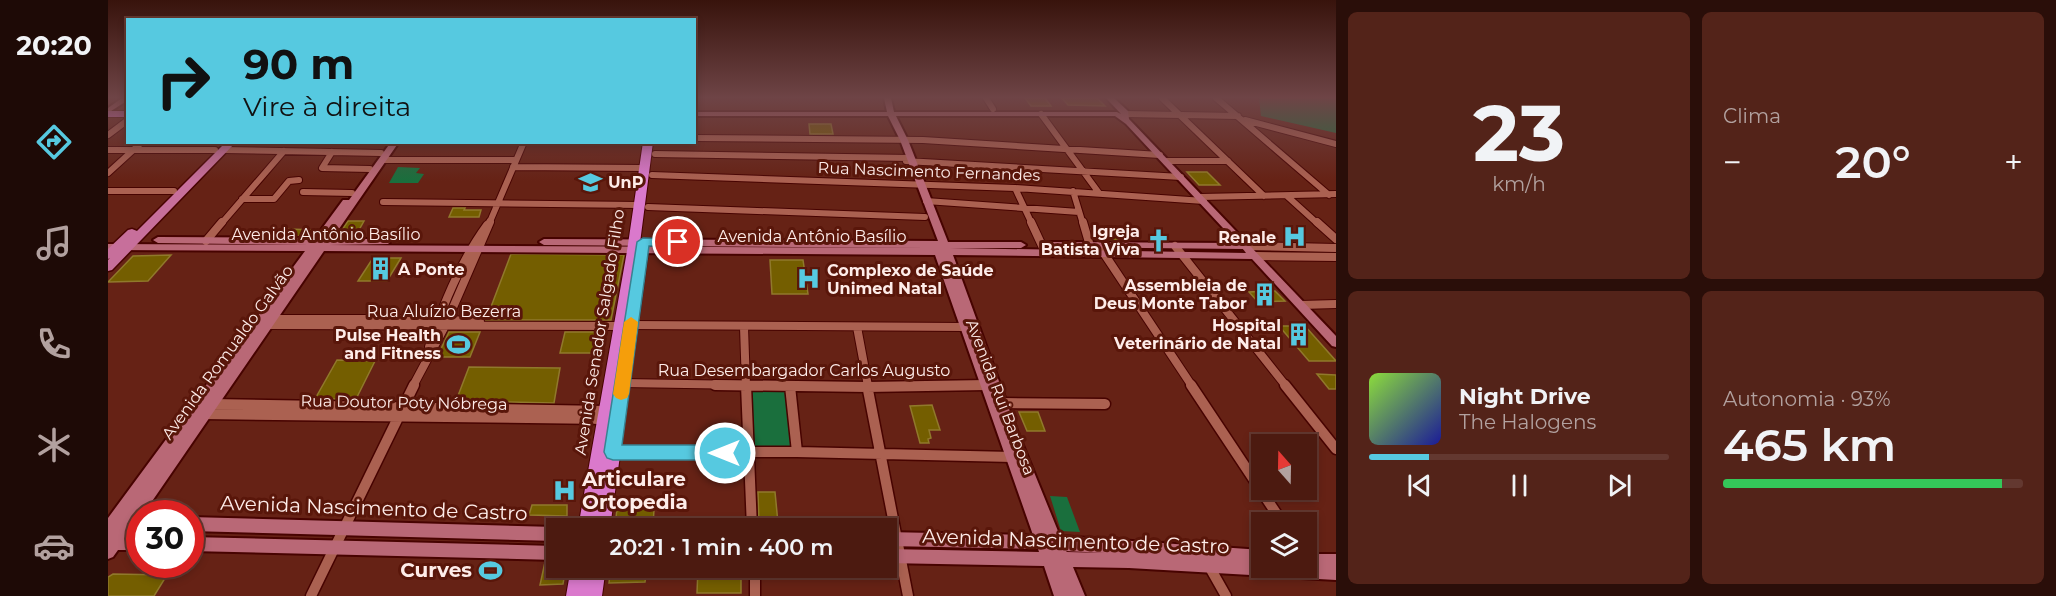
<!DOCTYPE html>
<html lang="pt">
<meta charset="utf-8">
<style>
body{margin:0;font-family:Montserrat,sans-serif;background:#532319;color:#f1f3f6;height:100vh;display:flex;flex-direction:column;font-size:22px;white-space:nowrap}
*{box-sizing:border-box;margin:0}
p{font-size:20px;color:#b2a19f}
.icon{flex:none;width:33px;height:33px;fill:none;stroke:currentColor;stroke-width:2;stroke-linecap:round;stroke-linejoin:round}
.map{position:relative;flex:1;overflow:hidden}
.panel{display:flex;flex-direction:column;gap:12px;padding:12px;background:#2a0e09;width:720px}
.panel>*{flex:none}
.guide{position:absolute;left:18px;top:18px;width:570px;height:126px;border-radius:0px;box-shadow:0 3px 9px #0003,0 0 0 2px #633830;background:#56c9e0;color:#111;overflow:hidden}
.needle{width:39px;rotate:340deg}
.fabs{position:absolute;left:1143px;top:434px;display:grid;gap:12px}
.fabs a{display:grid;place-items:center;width:66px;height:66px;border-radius:0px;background:#4c1a10;box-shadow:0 3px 9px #0003,0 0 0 2px #633830;font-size:30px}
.speed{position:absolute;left:18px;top:500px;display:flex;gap:12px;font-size:30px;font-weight:700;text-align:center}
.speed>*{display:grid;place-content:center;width:78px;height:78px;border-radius:50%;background:#4c1a10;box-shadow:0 3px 9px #0003,0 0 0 2px #633830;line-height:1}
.speed .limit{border:9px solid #d22;background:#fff;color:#111}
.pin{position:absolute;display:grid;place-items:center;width:51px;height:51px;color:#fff;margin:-26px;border:3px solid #fff;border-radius:50%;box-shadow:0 2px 6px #0007}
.me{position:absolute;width:66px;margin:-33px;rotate:270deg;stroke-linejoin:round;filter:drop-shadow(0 0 4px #0008)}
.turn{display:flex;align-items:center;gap:21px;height:126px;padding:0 18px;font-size:27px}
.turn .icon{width:78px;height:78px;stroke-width:2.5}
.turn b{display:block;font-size:42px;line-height:51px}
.big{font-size:45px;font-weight:600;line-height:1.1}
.panel .card{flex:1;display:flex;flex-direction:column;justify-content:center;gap:9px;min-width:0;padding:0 21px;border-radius:9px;background:#532319}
.panel .dial{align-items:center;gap:0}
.dial b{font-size:78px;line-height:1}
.song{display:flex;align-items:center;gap:18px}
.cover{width:72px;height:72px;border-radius:9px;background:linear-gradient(135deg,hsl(90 70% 55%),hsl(240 70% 35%))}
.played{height:6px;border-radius:3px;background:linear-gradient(90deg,#56c9e0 20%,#633830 20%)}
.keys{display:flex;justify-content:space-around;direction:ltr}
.heat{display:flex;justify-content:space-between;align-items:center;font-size:33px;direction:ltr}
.charge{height:9px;border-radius:4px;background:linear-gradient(90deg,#34c759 93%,#633830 0)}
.panel .tiles{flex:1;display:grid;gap:12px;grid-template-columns:repeat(2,1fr)}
.trip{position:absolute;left:438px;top:518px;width:351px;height:60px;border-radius:0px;background:#4c1a10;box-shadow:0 3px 9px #0003,0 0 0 2px #633830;font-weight:600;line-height:60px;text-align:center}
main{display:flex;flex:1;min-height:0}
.tabs{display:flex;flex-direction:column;width:108px;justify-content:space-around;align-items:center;background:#1e0a06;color:#b2a19f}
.tabs .icon{width:42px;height:42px}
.tabs .on{color:#56c9e0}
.tabs b{font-size:27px;color:#f1f3f6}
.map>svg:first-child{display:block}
.green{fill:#1a6f3d}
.building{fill:#745e00;stroke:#90792b;stroke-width:1.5}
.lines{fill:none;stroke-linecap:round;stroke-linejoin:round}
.street-far2-casing{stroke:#470300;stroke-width:8}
.street-far1-casing{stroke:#470300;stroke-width:10}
.street-casing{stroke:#470300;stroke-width:13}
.secondary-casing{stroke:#470300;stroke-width:4}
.primary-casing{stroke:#470300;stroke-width:3}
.highway-casing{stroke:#470300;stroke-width:2}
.street-far2{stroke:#ab6151;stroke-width:6}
.street-far1{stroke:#ab6151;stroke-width:8}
.street{stroke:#ab6151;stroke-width:10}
.secondary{fill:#b96876;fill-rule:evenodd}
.primary{fill:#c76f9b;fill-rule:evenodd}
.highway{fill:#da79cc;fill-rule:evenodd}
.route{fill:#56c9e0;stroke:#388392;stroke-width:1.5}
.slow{fill:#f59e0b}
.labels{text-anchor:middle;stroke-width:6;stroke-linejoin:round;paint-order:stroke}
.street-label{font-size:16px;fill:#feece9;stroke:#59160a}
.poi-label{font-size:16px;font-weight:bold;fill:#feece9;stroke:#59160a;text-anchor:end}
.near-poi-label{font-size:20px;font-weight:bold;fill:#feece9;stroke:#59160a;text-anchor:start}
.near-street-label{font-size:20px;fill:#feece9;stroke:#59160a}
</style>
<main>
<nav class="tabs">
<b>20:20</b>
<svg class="icon on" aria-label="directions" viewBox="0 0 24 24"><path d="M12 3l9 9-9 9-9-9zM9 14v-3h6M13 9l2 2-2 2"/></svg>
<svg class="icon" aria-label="music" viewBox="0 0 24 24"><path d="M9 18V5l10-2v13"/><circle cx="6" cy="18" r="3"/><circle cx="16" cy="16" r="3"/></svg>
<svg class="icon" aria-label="phone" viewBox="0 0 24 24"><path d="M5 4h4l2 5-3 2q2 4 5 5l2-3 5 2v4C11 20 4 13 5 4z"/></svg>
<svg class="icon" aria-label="climate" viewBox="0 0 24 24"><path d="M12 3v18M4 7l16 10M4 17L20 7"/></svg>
<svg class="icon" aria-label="car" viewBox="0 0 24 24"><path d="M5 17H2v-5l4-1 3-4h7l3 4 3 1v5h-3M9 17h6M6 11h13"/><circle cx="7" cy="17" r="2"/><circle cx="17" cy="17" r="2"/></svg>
</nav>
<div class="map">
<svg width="1228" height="596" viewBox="0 0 1228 596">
<rect width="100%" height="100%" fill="#662215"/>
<path class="green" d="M1151,98H1228V133L1153,116Z
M290,167L312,168L308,173L316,174L310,183H281Z
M640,387H676L684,449L645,448Z
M942,496L959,497L972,532L953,531Z"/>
<path class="building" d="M917,98H937L943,106H923Z
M954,98H989L997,106L960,105Z
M701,124H723L725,134H702Z
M1079,172H1099L1112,185H1091Z
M345,208H357L356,210H373L371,217H341Z
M240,221H256L247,237L230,236Z
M997,228H1011L1018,240H987L983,229L999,230Z
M178,229L210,230L206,236H173Z
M403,254L516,255L503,320H378Z
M63,255L40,281L0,282L25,256Z
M265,258H293L279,281H250Z
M662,260H695L700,294H664Z
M1160,291H1167L1177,301L1150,302L1141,292Z
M1171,326H1197L1228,361H1201Z
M341,332H372L362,357H329Z
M457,332H496L491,353H452Z
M229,360L267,361L248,399H207Z
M361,367L452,368L446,403L348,401Z
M1209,374L1228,375V389H1221Z
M824,405L832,430H821L823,438L820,439L821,443H812L802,406Z
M911,412H930L937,431H919Z
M650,492H667L670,523H651Z
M424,505H459V516L421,515Z
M509,509H546L545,527L507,526Z
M437,562H448V567H458L455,584L432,585Z
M503,567H539L537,582L501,583Z
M633,567V593H589L590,568Z
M5,574L59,575L46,596H0V577Z"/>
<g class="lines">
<defs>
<path id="street-far2" d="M878,98L885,109
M1054,98L1156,196
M1108,98L1221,195
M933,114L991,193
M1017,114L1130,116
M1137,120L1228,144
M0,135L20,120
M586,138L815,140L1052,155
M0,150H107
M116,150L273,153
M224,152L214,168L262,169
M547,154L803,158
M275,160H408
M798,161L1073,177
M1058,161H1120
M405,167L536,168
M0,173L34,142
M544,175L907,188L1096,201
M907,188L924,224
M0,191H66
M965,191L975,224
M195,192L244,193
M1179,196L1210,224
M1092,197L1228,194
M134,199H166L181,181L191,180
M818,201L971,212
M275,202L532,205
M540,207L817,217
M113,224L176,151
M381,224L416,142"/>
<path id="street-far1" d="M923,222L937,252
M975,222L982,246
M1209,222L1228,239
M98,241L114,222
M991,246L1084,386
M1067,246L1178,386
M1138,246L1228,248
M1148,256L1228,257
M1193,305L1228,304
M165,319H330L372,322
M160,325L511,326
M522,325L857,327
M636,327L638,386
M749,327L760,386
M321,347C335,304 352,262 379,225
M515,383L698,386
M305,386L337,326L382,222
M818,386L878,385"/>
<path id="street" d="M607,385L759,387L878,385
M638,385L644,528
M759,385L800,596
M1083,385L1174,522
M1177,385L1228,449
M682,386L689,452
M894,403L997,404
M104,404L498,411
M95,414L497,419
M505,452H689L904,457
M1101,566L1118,596
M647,567V596
M203,596L306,385"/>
<path id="secondary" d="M14,98H20V100L0,113V108Z
M776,98H783L786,112H1009L1013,114L998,98H1006L1020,111L1021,119L1228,336V347L1224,346L1144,259L845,255L908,428L952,536L1154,550V567H1198V554H1228V580L1021,568L965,567L977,596H946L936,566L778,563V549L931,552L930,549L778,546V532L925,535L827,255L216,251L36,513H32V519L20,536H32V550H10L5,557L0,559V537L3,536L0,537V518L197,251L0,250V244L202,245L50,243L45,240L50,237L207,238L235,200H241L283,142H291L224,239H277L280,240L282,242L280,244L220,245L825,248L436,245L431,242L436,239L830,241L792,140L780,116H586V112H779ZM788,116H1007L1018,124L1129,243L943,242L940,243L938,245L940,247L1135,249L1138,253L842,248H913L918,245L913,242H840L800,140ZM958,551L997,553L959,552Z
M82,517L448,527L450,528H448V541L82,531Z
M82,537L448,546V560L82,551Z"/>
<path id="primary" d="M118,142H128L4,270L0,271V260L2,258L0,259V249L20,230L24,229L29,231Z"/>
<path id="highway" d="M0,111H20V117H0Z
M535,142H545L532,243H539L541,246L502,528H470L519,251Z
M463,567H498L494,596H458Z"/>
</defs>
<use href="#street-far2" class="street-far2-casing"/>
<use href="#street-far1" class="street-far1-casing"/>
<use href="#street" class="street-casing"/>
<use href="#secondary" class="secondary-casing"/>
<use href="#primary" class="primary-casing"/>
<use href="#highway" class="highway-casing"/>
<use href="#street-far2" class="street-far2"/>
<use href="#street-far1" class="street-far1"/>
<use href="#street" class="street"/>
<use href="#secondary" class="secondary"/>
<use href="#primary" class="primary"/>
<use href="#highway" class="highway"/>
</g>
<linearGradient id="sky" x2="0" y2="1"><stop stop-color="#38130c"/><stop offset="0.54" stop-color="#6e4446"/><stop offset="1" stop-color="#6e4446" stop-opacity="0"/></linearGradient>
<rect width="1228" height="181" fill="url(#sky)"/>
<path class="route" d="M535,238L570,239L576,242L570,246H541L514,445H617L623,447L625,453L623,458L617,460H505L499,458L496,452L529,242Z"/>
<path class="slow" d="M523,317L530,322L521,394L519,398L513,400L508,398L505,394L516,322Z"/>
<defs>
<symbol id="university-bare" viewBox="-9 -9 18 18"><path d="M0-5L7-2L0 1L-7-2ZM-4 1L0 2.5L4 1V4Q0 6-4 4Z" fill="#56c9e0" stroke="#59160a" stroke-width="2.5" paint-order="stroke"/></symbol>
<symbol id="hospital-bare" viewBox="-9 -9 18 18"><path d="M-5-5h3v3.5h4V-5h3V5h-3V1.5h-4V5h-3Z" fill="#56c9e0" stroke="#59160a" stroke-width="2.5" paint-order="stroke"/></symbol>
<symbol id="church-bare" viewBox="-9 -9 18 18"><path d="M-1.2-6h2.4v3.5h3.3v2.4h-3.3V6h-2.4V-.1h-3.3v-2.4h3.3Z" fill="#56c9e0" stroke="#59160a" stroke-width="2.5" paint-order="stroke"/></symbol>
<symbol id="building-bare" viewBox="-9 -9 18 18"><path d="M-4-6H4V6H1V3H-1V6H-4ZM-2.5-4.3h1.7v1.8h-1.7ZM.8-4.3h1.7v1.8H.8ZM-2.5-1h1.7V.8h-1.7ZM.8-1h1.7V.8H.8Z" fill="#56c9e0" stroke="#59160a" stroke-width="2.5" paint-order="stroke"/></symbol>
<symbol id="stadium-bare" viewBox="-9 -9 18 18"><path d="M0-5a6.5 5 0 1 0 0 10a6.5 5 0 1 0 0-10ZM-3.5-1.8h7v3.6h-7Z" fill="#56c9e0" stroke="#59160a" stroke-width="2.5" paint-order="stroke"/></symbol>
</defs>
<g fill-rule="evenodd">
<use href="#university-bare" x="466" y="166" width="33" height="33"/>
<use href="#hospital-bare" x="1170" y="220" width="33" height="33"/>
<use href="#church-bare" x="1034" y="224" width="33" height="33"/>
<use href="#building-bare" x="256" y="252" width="33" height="33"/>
<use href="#hospital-bare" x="684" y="262" width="33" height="33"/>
<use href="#building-bare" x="1140" y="278" width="33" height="33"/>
<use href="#building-bare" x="1174" y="318" width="33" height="33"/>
<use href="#stadium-bare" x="334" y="328" width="33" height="33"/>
<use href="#hospital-bare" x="440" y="474" width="33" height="33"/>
<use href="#stadium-bare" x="366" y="554" width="33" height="33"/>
</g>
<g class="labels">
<g class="street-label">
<text transform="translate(821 171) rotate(2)" y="6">Rua Nascimento Fernandes</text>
<text x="218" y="240">Avenida Antônio Basílio</text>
<text x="704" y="242">Avenida Antônio Basílio</text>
<text x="336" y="317">Rua Aluízio Bezerra</text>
<text transform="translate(491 332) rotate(-81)" y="6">Avenida Senador Salgado Filho</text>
<text transform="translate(119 352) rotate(-54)" y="6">Avenida Romualdo Galvão</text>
<text x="696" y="376">Rua Desembargador Carlos Augusto</text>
<text transform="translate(893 397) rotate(69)" y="6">Avenida Rui Barbosa</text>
<text transform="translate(296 402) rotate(1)" y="6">Rua Doutor Poty Nóbrega</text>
</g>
<g class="poi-label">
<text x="500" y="188" text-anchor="start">UnP</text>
<text x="1032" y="237">Igreja<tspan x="1032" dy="18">Batista Viva</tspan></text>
<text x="1168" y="243">Renale</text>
<text x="290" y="275" text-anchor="start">A Ponte</text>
<text x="719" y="276" text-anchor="start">Complexo de Saúde<tspan x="719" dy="18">Unimed Natal</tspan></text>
<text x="1139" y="291">Assembleia de<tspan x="1139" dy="18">Deus Monte Tabor</tspan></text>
<text x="1173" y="331">Hospital<tspan x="1173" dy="18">Veterinário de Natal</tspan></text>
<text x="333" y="341">Pulse Health<tspan x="333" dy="18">and Fitness</tspan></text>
</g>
<g class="near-poi-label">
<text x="474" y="486">Articulare<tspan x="474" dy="23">Ortopedia</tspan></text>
<text x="364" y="577" text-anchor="end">Curves</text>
</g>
<g class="near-street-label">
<text transform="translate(266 508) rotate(2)" y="7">Avenida Nascimento de Castro</text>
<text transform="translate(968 541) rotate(2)" y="7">Avenida Nascimento de Castro</text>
</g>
</g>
</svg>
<div class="fabs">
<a><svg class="needle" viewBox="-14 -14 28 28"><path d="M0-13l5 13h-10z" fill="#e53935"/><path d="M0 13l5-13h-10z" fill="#b2a19f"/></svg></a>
<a><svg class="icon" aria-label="layers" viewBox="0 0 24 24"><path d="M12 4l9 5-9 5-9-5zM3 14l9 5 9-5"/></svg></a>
</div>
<div class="speed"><div class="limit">30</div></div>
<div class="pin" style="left:570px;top:242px;background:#d93025"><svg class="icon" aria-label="arrive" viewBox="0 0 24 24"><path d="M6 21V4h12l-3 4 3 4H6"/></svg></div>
<svg class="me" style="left:617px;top:453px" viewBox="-20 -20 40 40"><circle r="17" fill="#56c9e0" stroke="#fff" stroke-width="3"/><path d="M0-11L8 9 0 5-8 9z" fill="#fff"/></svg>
<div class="trip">20:21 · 1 min · 400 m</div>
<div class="guide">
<div class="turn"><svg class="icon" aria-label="right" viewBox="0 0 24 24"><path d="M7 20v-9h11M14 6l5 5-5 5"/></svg><div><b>90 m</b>Vire à direita</div></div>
</div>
</div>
<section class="panel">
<div class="tiles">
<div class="card dial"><b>23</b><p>km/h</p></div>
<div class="card"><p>Clima</p>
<div class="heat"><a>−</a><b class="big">20°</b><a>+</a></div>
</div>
<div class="card">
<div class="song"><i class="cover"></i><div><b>Night Drive</b><p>The Halogens</p></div></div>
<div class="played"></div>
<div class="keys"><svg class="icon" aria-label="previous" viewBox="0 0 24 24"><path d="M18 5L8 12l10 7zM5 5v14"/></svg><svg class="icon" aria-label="pause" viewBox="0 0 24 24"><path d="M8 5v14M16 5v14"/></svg><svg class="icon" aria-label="next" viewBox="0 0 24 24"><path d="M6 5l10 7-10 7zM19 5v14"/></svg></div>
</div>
<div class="card"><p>Autonomia · 93%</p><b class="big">465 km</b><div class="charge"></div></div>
</div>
</section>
</main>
